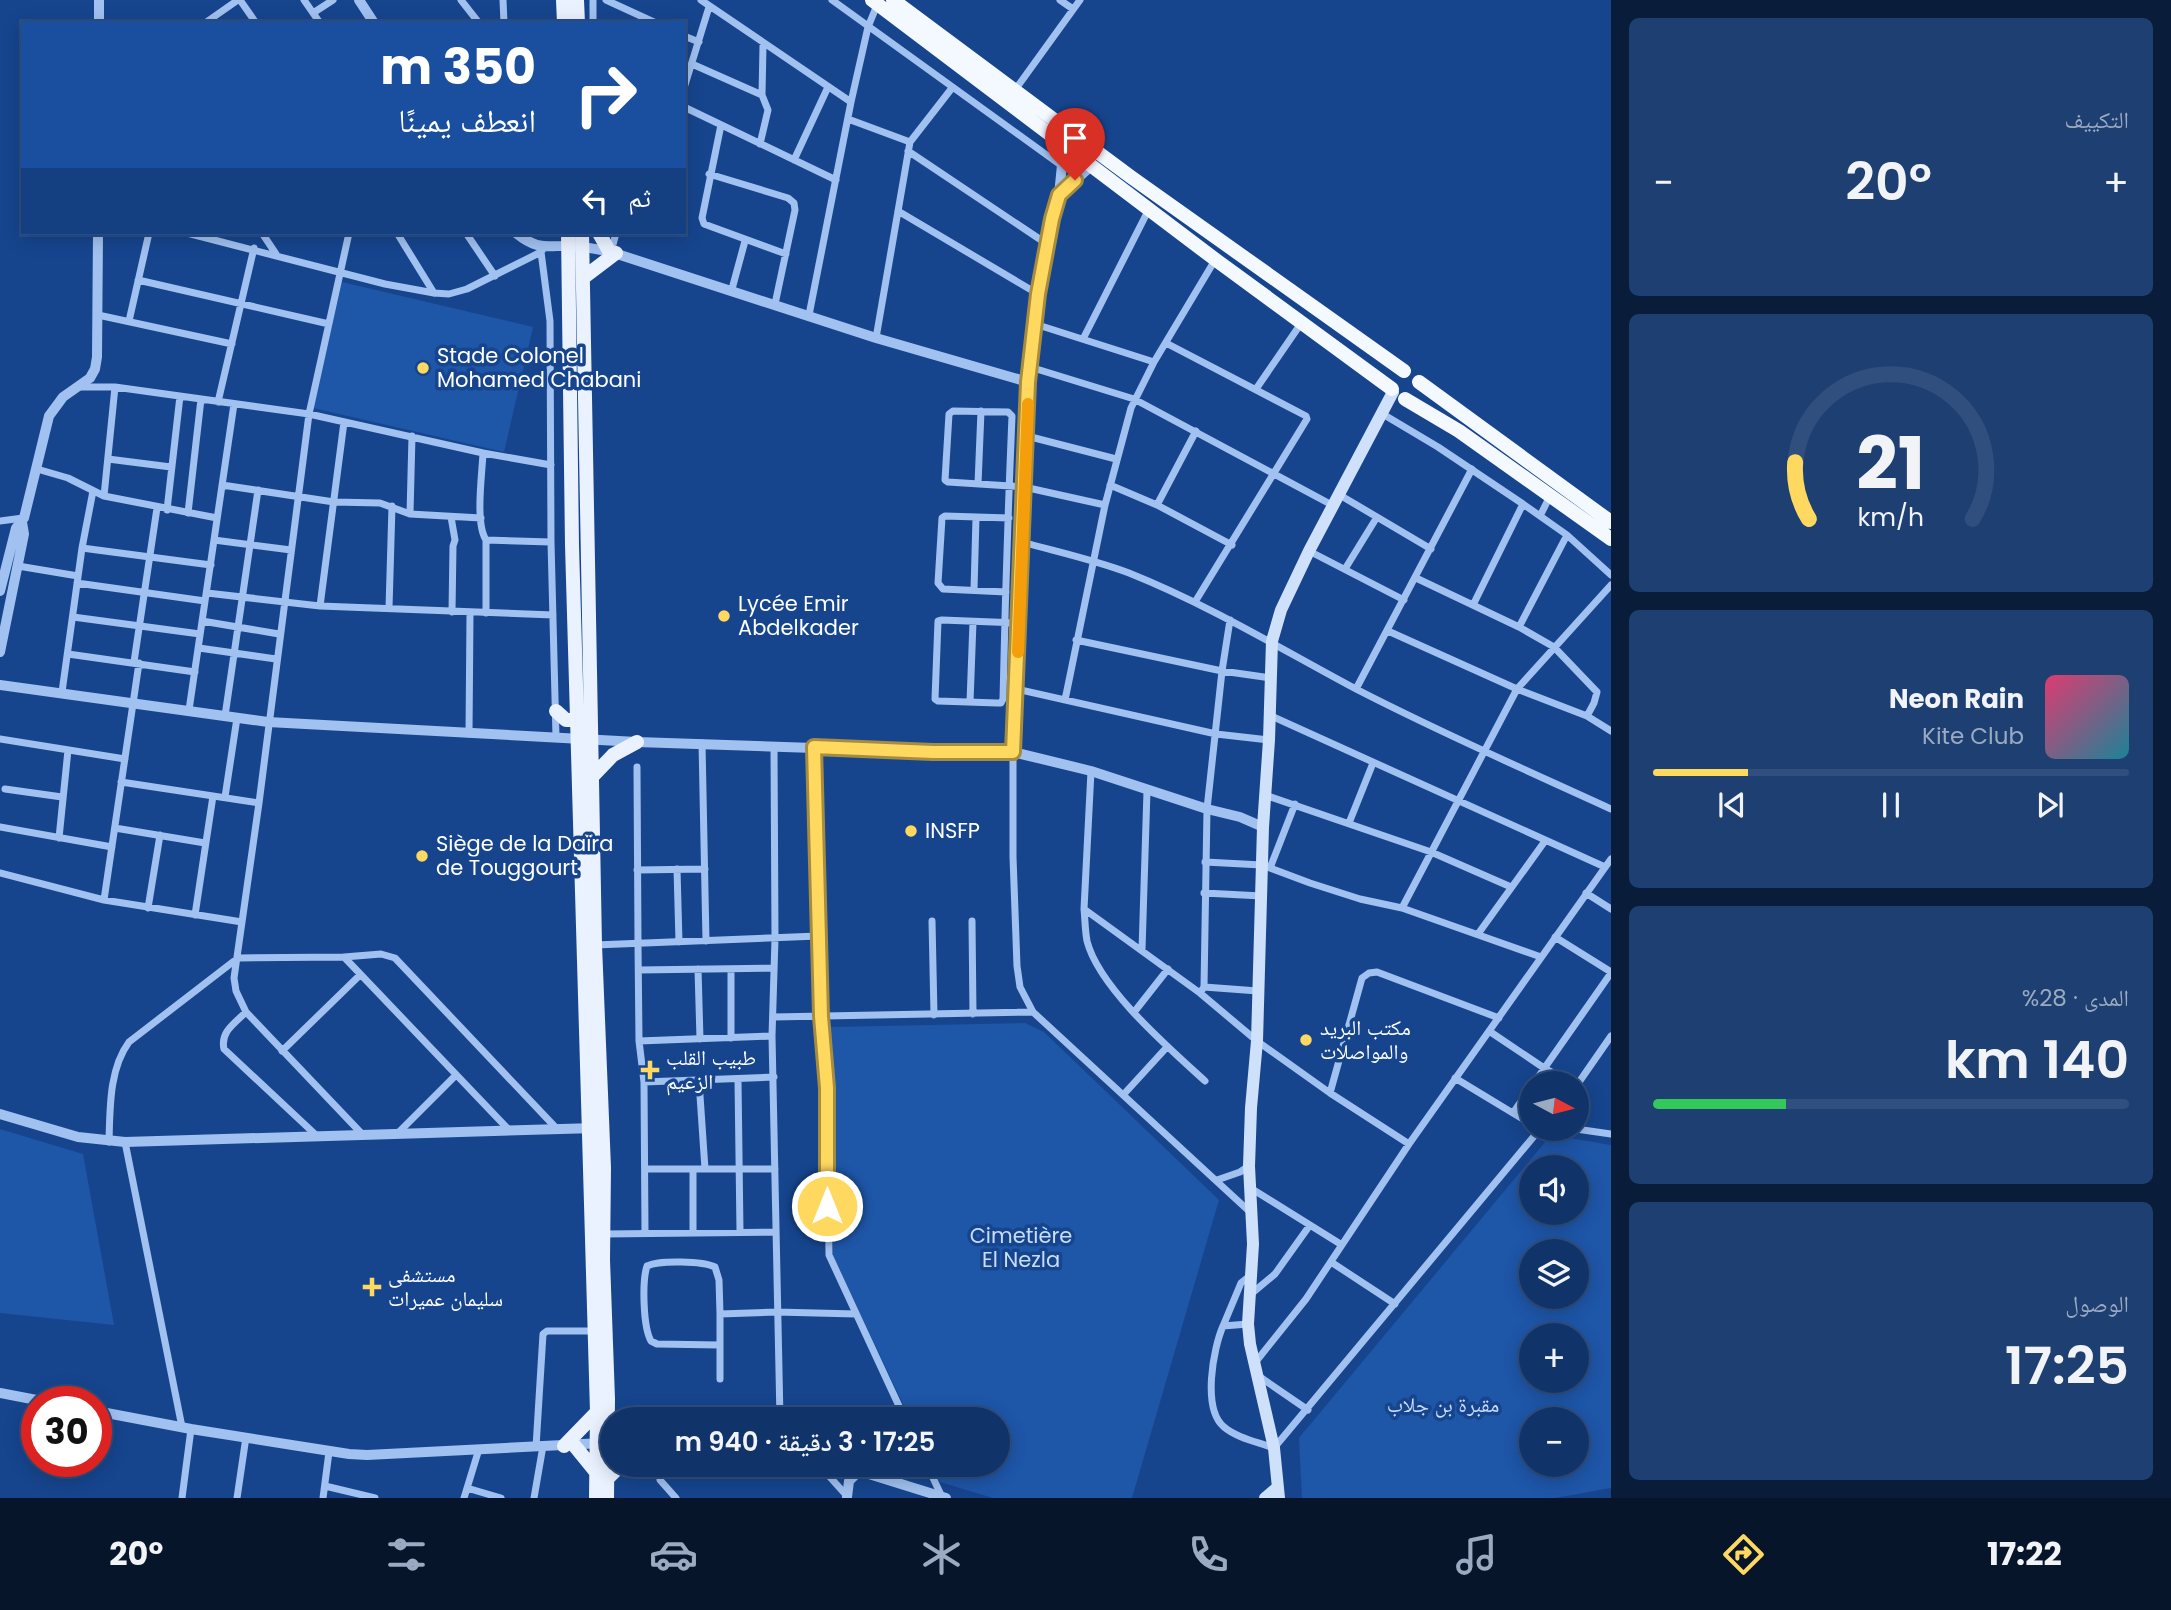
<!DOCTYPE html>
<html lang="ar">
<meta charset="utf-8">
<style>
body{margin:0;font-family:Poppins,"Noto Naskh Arabic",sans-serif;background:#1e3f72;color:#f1f3f6;direction:rtl;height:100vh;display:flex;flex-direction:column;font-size:26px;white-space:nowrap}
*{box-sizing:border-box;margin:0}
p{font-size:23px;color:#9caac1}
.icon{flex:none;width:38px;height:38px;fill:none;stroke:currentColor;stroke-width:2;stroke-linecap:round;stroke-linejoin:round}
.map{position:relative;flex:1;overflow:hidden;direction:ltr}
.side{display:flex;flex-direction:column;gap:18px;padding:18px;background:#091d3a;width:560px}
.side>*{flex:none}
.hud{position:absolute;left:21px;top:21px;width:665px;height:214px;border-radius:0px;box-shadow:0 4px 18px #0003,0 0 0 2px #304f7e;direction:rtl;background:#1a4fa0;color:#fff;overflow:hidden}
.needle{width:46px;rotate:97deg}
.controls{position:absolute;left:1519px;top:1071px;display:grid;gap:14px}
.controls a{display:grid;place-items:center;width:70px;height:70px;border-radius:50%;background:#10346a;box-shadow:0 4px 18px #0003,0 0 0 2px #304f7e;font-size:35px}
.speed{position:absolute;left:21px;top:1386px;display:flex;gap:14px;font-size:35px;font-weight:700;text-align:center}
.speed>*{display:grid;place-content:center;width:91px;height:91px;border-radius:50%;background:#10346a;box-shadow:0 4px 18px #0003,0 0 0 2px #304f7e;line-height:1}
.speed .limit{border:10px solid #d22;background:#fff;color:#111}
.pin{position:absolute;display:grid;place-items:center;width:60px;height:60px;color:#fff;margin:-72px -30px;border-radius:50% 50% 50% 0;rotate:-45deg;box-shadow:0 0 7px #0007}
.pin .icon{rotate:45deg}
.me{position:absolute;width:77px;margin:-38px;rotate:0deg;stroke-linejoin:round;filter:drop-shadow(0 0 5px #0008)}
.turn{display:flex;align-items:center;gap:24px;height:147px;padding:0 35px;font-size:32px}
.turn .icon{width:91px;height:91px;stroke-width:2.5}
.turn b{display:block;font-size:49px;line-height:60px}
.then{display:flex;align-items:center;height:66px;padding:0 35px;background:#0003;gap:14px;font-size:26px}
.big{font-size:52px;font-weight:600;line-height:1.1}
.side .card{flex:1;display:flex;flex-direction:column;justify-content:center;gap:10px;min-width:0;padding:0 24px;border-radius:10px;background:#1e3f72}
.side .dial{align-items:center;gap:0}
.dial svg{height:182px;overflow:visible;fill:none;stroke:#304f7e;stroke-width:7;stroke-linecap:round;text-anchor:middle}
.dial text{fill:#f1f3f6;stroke:none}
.song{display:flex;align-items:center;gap:21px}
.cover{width:84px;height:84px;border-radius:10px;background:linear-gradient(135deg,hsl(340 70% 55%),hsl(190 70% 35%))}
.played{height:7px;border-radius:4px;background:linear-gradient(90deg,#ffd860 20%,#304f7e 20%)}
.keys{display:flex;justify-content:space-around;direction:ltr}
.heat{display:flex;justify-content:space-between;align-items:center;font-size:38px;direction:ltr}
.charge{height:10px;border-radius:5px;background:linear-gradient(90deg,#34c759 28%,#304f7e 0)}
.trip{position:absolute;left:600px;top:1407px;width:410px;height:70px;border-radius:35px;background:#10346a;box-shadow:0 4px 18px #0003,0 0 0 2px #304f7e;font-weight:600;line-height:70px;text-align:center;direction:rtl}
.tabs{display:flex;height:112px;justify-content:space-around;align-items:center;background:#06152a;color:#9caac1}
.tabs .icon{width:49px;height:49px}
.tabs .active{color:#ffd860}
.tabs b{font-size:32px;color:#f1f3f6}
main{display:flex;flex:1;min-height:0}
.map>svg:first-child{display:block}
.green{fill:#1e56a8;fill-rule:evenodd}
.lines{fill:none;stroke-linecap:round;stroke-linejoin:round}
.minor{stroke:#a1c1f0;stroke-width:7}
.tertiary{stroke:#a1c1f0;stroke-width:10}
.secondary{stroke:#cfe0fb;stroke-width:12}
.primary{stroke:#eaf1ff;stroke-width:14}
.trunk{stroke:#f4f8ff;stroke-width:14}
.route-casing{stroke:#a68c3e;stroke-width:18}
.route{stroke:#ffd860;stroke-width:12}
.slow{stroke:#f59e0b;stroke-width:12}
.poi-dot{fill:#ffd860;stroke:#16458e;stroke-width:2.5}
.labels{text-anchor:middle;stroke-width:7;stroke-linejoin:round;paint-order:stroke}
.poi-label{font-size:21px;fill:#fff;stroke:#16458e;text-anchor:start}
.park-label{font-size:21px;fill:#c8ddfb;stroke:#16458e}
</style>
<main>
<section class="side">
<div class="card"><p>التكييف</p>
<div class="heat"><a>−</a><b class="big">20°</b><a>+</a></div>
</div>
<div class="card dial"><svg viewBox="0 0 100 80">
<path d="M14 69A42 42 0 1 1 86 69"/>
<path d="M14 69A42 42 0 0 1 8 44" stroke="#ffd860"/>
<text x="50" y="56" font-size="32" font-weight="700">21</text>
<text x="50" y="72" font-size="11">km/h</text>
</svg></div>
<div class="card">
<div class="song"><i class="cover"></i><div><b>Neon Rain</b><p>Kite Club</p></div></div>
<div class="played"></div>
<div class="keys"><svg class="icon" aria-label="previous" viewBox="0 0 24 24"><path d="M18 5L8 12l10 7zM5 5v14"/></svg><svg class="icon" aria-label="pause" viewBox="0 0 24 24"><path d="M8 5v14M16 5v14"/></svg><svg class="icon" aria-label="next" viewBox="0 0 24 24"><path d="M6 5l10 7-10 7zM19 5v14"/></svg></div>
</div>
<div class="card"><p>المدى · 28%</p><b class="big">140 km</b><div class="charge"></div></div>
<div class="card"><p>الوصول</p><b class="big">17:25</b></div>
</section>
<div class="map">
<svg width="1611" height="1498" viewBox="0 0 1611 1498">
<rect width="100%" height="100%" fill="#16458e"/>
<path class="green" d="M342,282L533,327L504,452L313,408Z
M1025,1023L1044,1032L1219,1200L1132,1498H993L940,1482L931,1465H998V1419H910L833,1256L829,1027Z
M0,1129L83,1154L114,1325L0,1313Z
M1551,1135L1611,1145V1488L1555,1498H1302L1299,1438ZM1577,1167V1213H1531V1167ZM1577,1251V1297H1531V1251ZM1577,1335V1381H1531V1335ZM1531,1419H1577V1465H1531Z"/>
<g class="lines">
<path class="minor" d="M240,0L256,23
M304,0L320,23
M461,0L479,23
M503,0L504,23
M593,0V23
M606,0L656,23
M701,0L851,102
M832,0L1062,166
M1060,0L1073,9
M313,13L333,0
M205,23L238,0
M684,36L699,42
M692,64L762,95
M684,88L709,7
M1015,90L1080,0
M684,107L836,180
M848,119L910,142
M721,125L702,218L704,224L786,254
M760,144L768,110L762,95L763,45
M908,151L1047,244
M794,160L828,87
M709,174L788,198L794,203L795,210L775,304
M898,211L1038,294
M187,233L385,284L434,293L449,294L467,289L541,252
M262,233L276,254
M349,233L309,414L259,803L234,978L236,991L246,1012L363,1135
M397,233L434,293
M466,233L495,276
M544,248L541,252L550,321L551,542L556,737
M611,252L616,233
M138,280L329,324
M732,289L745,241
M98,315L232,344
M809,315L851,102L868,27L877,5
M129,321L149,233
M1035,324L1154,362
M876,338L910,142L952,88
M1083,339L1149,209
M1166,343L1306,416L1307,419L1195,602
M1030,367L1134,399L1332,505
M79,387H115L309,414L483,453L551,465
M1256,389L1302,322
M218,402L254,248
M1386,416L1438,447L1523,504L1473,605
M344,422L320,606L553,615
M1027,436L1116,459
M483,453C482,475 475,523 486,540V613
M108,459L171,467
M37,469L68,478L104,496L217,518
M978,484L981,411
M222,485L334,502L380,503L410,514L412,436
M1110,485L1157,505L1232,545
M1338,494L1431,549
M104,496L115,387
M1523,504L1567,535L1611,575
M1157,505L1196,431
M167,510L180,396
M188,513L201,399
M410,514L481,518
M1540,516L1551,494
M451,517L455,540L453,546L452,612
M0,521L23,518
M214,540L291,550
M486,540L551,542
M1022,542C1058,552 1095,560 1129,573C1209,605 1281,649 1356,689C1439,732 1526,770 1611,809
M82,548L211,565
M1309,551L1404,600
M18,566L78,576
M1345,569L1377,517
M1416,578L1519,627L1554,647L1597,692L1594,703L1587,716
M77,583L205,601
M974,590L976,517
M1006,592L943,589L938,583L942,518L945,516L1009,518
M207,593L320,606
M389,608L392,506
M73,617L200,634
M202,621L279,634
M1019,623L942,620L938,621L935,699L938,701L997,703H1001L1003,699C1005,605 1008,511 1012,416L1008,412L953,411L949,414L945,480L948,482L1024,487L1105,505
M1519,627L1567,535
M1388,631L1517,689L1587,716L1611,731
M1076,640L1222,671L1271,678
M199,648L276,659
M68,654L195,672
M134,662L157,508
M1016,689L1216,734L1269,740
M1356,689L1472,469
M62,692L82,548L93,491
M1065,700L1105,505L1131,408L1154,362L1215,260
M970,702L973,622
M189,710L234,404
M1269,715L1605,867
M225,716L258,490
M469,734L470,613
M0,739L125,759
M702,743L706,941
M774,746L775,939L772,1036L780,1419
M1013,752V857L1017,966L1020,987L1033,1012L1250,1212
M637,767L638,943L639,1041L644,1082L645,1233
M1091,771L1084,909L1200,993L1257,1041L1330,1093L1409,1144
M121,782L259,803
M5,789L62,797
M1265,795L1431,852L1511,887
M225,797L237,718
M1349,823L1373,763
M0,827L112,847
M115,828L205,843
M59,838L68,750
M1205,862L1262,865L1310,883L1360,899L1402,908L1517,689L1611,585
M1270,868L1295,804
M677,869L679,942
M637,870L705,869
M0,873L104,900L242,922
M1204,893L1262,896
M1586,893L1611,909
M104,900L139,663
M148,908L160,835
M1402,908L1541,957
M1084,909C1085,919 1085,930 1087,941C1099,988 1169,1048 1205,1081
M195,915L213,796
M932,921L934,1015
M972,921L973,1014
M1478,934L1545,841
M818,936L827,1088L829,1255L905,1419
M1555,937L1611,972
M595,945L818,936L814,747
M1142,950L1147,791
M344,957L381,954L395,958L558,1130
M698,969L700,1039
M731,969V1038
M639,970L774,968
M1204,987L1258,991
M1200,993L1204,987L1207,809L1222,671L1230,620
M1135,1011L1168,969
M246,1012C235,1023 220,1032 224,1049L317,1136
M773,1017L1033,1012
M1489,1031L1544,1068L1573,1083
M639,1041L772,1036
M282,1051L360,975
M1455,1078L1531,1124
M738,1080L740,1232
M699,1081L705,1169
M644,1082L774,1077
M1534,1083L1611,973
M1577,1085L1611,1036
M1330,1093L1362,978L1369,973L1377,972L1499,1018
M1124,1094L1167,1047
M1513,1113L1531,1087
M1576,1129L1611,1134
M397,1134L456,1075
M109,1142C110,1109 109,1069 129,1042L238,958L344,957L510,1131
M125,1142L182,1427
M645,1169H775
M693,1170V1232
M1217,1180L1240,1172L1249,1166
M1252,1189L1342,1245
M605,1234L775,1232
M1331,1262L1395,1304
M1251,1294L1275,1274L1310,1225
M1248,1324L1223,1326C1213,1349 1202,1409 1224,1427C1237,1438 1258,1442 1274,1448L1540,1129
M1223,1326L1241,1283L1251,1275
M719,1345L657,1344L651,1341C643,1327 642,1281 647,1266C659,1260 703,1261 715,1267L719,1280L720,1314
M1254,1364L1306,1299L1409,1144L1611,859
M1257,1375L1308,1410
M720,1379V1314L776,1312L856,1314
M536,1447L543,1334L547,1331H593
M660,1465V1480L676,1498
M819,1465L848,1497
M927,1465L942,1497
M325,1486L375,1498
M467,1488L501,1498
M182,1498L191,1429
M237,1498L246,1437
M323,1498L329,1452
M464,1498L479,1449
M534,1498L543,1446"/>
<path class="tertiary" d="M359,0L374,23
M99,23V0
M1059,195L1091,166
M516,233C536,249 543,246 567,246C582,246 597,249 611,252L876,338L1028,382
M0,591L16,528L24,518L49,416L63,397L90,378L95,369L97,357L98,233
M0,652L24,534L22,522
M0,685L268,722L637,742L933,752H1013L1091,771L1207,809L1240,817L1263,827
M1013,752L1028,382L1038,294L1052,219L1059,195L1064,145
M0,1114L78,1137L125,1142L596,1128
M0,1393L47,1402
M96,1411L191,1429L349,1454L367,1455L603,1443
M840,1465L946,1498
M847,1497L849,1481L859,1471"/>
<path class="secondary" d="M1265,1498L1277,1488
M1279,1498L1274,1448L1250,1344L1248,1324L1253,1244L1249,1166L1251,1108L1257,1041L1263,827L1269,740L1272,641L1281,610L1309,551L1393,392"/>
<path class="primary" d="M563,0L564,23
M577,0L578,23
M568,233L572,545L597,1412L596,1498
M582,233L595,945L604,1168L603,1260L608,1399L607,1498
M599,233L609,251
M583,278L616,253
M556,711L566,720H577
M591,778L613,755L637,742
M574,1445L596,1472
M564,1446L597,1412
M606,1480L621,1465"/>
<path class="trunk" d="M872,0L1216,260L1392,389
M893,0L1131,177L1404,371
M1419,382L1611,522
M1405,399L1459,431L1611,539"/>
</g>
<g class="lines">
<defs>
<path id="route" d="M827,1206V1088L821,1016L814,747L933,752H1013L1028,382L1038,294L1052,219L1059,195L1075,180"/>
</defs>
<use href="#route" class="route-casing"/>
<use href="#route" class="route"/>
<path class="slow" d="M1018,652L1028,404"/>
</g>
<g class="poi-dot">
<circle cx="423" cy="368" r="7"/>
<circle cx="724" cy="616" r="7"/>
<circle cx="911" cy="831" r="7"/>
<circle cx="422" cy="856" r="7"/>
<circle cx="1306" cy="1040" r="7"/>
<path d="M646.5 1059.5h7v7h7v7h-7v7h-7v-7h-7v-7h7z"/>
<path d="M368.5 1276.5h7v7h7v7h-7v7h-7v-7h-7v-7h7z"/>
</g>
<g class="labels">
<g class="poi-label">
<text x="437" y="363">Stade Colonel<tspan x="437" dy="24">Mohamed Chabani</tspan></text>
<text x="738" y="611">Lycée Emir<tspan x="738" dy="24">Abdelkader</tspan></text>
<text x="925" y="838">INSFP</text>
<text x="436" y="851">Siège de la Daïra<tspan x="436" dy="24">de Touggourt</tspan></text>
<text x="1320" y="1035">مكتب البريد<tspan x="1320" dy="24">والمواصلات</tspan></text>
<text x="666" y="1065">طبيب القلب<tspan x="666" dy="24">الزعيم</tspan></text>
<text x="388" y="1282">مستشفى<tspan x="388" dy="24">سليمان عميرات</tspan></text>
</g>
<g class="park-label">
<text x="1021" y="1243">Cimetière<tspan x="1021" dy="24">El Nezla</tspan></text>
<text x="1443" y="1412">مقبرة بن جلاب</text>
</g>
</g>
</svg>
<div class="controls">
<a><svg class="needle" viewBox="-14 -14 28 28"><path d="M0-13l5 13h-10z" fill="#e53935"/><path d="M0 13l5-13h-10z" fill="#9caac1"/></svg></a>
<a><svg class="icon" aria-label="sound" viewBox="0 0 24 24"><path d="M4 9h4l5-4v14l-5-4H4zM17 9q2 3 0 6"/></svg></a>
<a><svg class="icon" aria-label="layers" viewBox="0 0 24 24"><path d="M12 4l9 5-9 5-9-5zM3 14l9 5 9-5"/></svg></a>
<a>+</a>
<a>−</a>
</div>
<div class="speed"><div class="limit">30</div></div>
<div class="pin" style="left:1075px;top:180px;background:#d93025"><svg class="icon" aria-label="arrive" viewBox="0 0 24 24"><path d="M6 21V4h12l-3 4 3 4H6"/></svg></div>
<svg class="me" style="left:827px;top:1206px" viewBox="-20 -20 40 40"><circle r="17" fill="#ffd860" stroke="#fff" stroke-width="3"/><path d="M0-11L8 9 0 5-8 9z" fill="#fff"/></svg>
<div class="trip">17:25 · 3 دقيقة · 940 m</div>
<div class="hud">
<div class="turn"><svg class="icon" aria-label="right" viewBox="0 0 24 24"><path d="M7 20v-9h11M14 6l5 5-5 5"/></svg><div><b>350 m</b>انعطف يمينًا</div></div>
<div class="then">ثم<svg class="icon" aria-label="left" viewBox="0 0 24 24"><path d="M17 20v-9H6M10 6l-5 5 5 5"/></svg></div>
</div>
</div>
</main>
<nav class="tabs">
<b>17:22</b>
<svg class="icon active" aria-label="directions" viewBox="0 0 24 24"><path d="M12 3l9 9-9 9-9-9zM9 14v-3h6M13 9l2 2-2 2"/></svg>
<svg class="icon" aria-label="music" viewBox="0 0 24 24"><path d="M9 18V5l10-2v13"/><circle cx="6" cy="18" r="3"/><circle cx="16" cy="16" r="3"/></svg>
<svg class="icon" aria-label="phone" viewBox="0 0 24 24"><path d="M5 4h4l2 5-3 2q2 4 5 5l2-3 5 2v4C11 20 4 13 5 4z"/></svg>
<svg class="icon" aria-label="climate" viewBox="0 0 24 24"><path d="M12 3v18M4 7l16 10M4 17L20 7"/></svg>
<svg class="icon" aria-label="car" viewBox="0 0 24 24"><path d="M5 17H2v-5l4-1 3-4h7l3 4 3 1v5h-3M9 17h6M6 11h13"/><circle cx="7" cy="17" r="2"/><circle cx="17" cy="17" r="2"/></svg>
<svg class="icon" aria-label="filters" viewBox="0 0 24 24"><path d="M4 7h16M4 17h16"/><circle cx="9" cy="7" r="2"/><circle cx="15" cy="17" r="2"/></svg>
<b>20°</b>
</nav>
